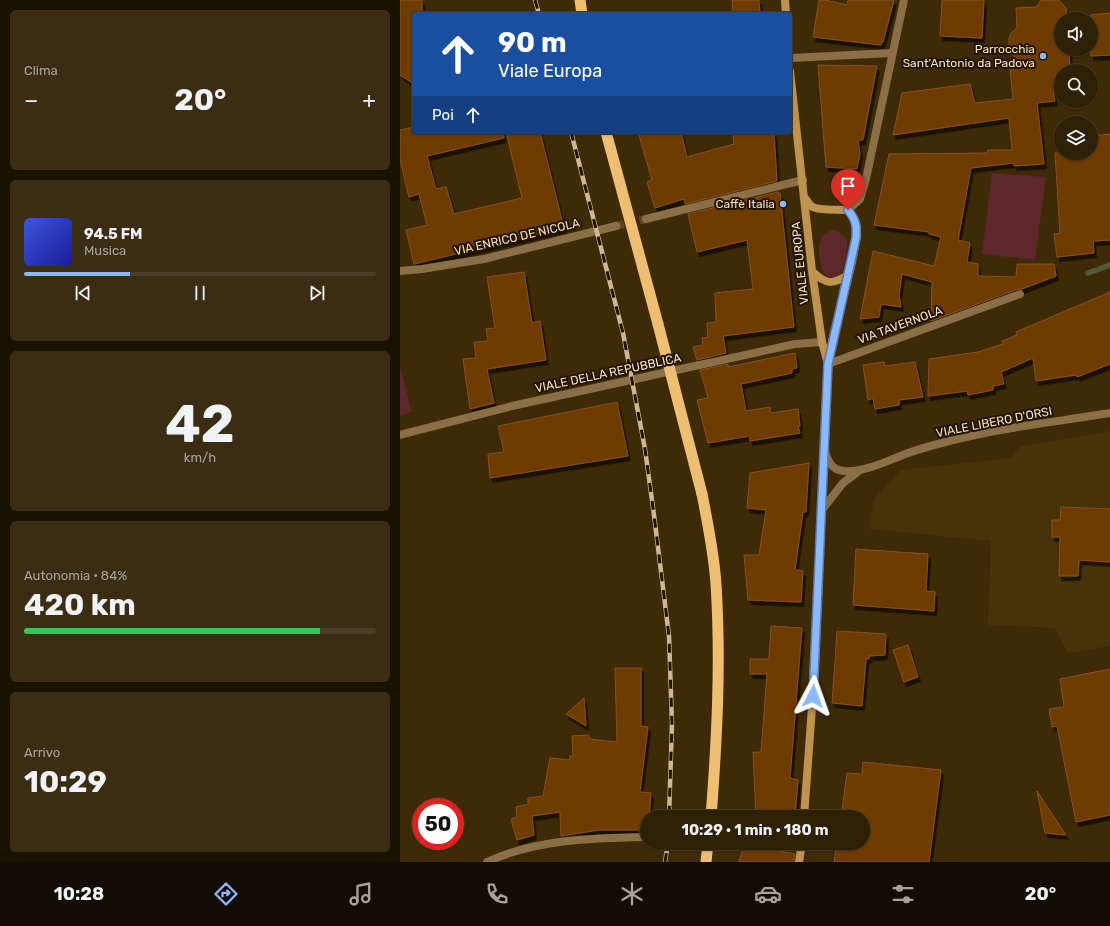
<!DOCTYPE html>
<html lang="it">
<meta charset="utf-8">
<style>
body{margin:0;font-family:Rubik,sans-serif;background:#3a2d13;color:#f1f3f6;height:100vh;display:flex;flex-direction:column;font-size:15px;white-space:nowrap}
*{box-sizing:border-box;margin:0}
p{font-size:13px;color:#a7a39a}
.icon{flex:none;width:22px;height:22px;fill:none;stroke:currentColor;stroke-width:2;stroke-linecap:round;stroke-linejoin:round}
.map{position:relative;flex:1;overflow:hidden}
.sheet{display:flex;flex-direction:column;gap:10px;padding:10px;background:#191203;width:400px}
.sheet>*{flex:none}
.banner{position:absolute;left:12px;top:12px;width:380px;height:122px;border-radius:4px;box-shadow:0 1px 3px #0004,0 0 0 1px #493e27;background:#1a4fa0;color:#fff;overflow:hidden}
.buttons{position:absolute;left:654px;top:12px;display:grid;gap:8px}
.buttons a{display:grid;place-items:center;width:44px;height:44px;border-radius:50%;background:#2e2005;box-shadow:0 1px 3px #0004,0 0 0 1px #493e27;font-size:20px}
.speed{position:absolute;left:12px;top:798px;display:flex;gap:8px;font-size:20px;font-weight:700;text-align:center}
.speed>*{display:grid;place-content:center;width:52px;height:52px;border-radius:50%;background:#2e2005;box-shadow:0 1px 3px #0004,0 0 0 1px #493e27;line-height:1}
.speed .limit{border:6px solid #d22;background:#fff;color:#111}
.pin{position:absolute;display:grid;place-items:center;width:34px;height:34px;color:#fff;margin:-41px -17px;border-radius:50% 50% 50% 0;rotate:-45deg;box-shadow:0 0 4px #0007}
.pin .icon{rotate:45deg}
.me{position:absolute;width:44px;margin:-22px;rotate:4deg;stroke-linejoin:round;filter:drop-shadow(0 0 3px #0008)}
.turn{display:flex;align-items:center;gap:14px;height:84px;padding:0 20px;font-size:18px}
.turn .icon{width:52px;height:52px;stroke-width:2.5}
.turn b{display:block;font-size:28px;line-height:34px}
.then{display:flex;align-items:center;height:38px;padding:0 20px;background:#0003;gap:8px;font-size:15px}
.big{font-size:30px;font-weight:700;line-height:1.1}
.sheet .widget{flex:1;display:flex;flex-direction:column;justify-content:center;gap:6px;min-width:0;padding:0 14px;border-radius:6px;background:#3a2d13}
.sheet .dial{align-items:center;gap:0}
.dial b{font-size:52px;line-height:1}
.song{display:flex;align-items:center;gap:12px}
.cover{width:48px;height:48px;border-radius:6px;background:linear-gradient(135deg,hsl(230 70% 55%),hsl(240 70% 35%))}
.played{height:4px;border-radius:2px;background:linear-gradient(90deg,#8bb9fc 30%,#493e27 30%)}
.keys{display:flex;justify-content:space-around;direction:ltr}
.heat{display:flex;justify-content:space-between;align-items:center;font-size:22px;direction:ltr}
.charge{height:6px;border-radius:3px;background:linear-gradient(90deg,#34c759 84%,#493e27 0)}
.trip{position:absolute;left:240px;top:810px;width:230px;height:40px;border-radius:20px;background:#2e2005;box-shadow:0 1px 3px #0004,0 0 0 1px #493e27;font-weight:700;line-height:40px;text-align:center}
.tabs{display:flex;height:64px;justify-content:space-around;align-items:center;background:#120d02;color:#a7a39a}
.tabs .icon{width:28px;height:28px}
.tabs .current{color:#8bb9fc}
.tabs b{font-size:18px;color:#f1f3f6}
main{display:flex;flex:1;min-height:0}
.map>svg:first-child{display:block}
.built{fill:#48320a}
.green{fill:#5d272b}
.lines{fill:none;stroke-linecap:round;stroke-linejoin:round}
.stream{stroke:#4f5a3a;stroke-width:5.5}
.building{fill:#6e3a05;stroke:#875123;filter:url(#shadow)}
.minor-tunnel{stroke:#5a4523;stroke-width:8;stroke-dasharray:8 4;stroke-linecap:butt}
.minor{stroke:#8a6f47;stroke-width:8}
.tertiary{stroke:#8a6f47;stroke-width:8}
.secondary{stroke:#be934f;stroke-width:8}
.trunk{stroke:#eebe73;stroke-width:11}
.rail-casing{stroke:#cdb797;stroke-width:4.5}
.rail{stroke:#221300;stroke-width:3;stroke-dasharray:9;stroke-linecap:butt}
.trunk-bridge{stroke:#eebe73;stroke-width:11}
.route-casing{stroke:#5a78a4;stroke-width:10}
.route{stroke:#8bb9fc;stroke-width:7}
.poi-dot{fill:#8bb9fc;stroke:#221300;stroke-width:1.5}
.labels{text-anchor:middle;stroke-width:4;stroke-linejoin:round;paint-order:stroke}
.poi-label{font-size:12px;fill:#f6e0c1;stroke:#221300;text-anchor:end}
.street-label{font-size:12px;fill:#f6e0c1;stroke:#221300}
</style>
<main>
<section class="sheet">
<div class="widget"><p>Clima</p>
<div class="heat"><a>−</a><b class="big">20°</b><a>+</a></div>
</div>
<div class="widget">
<div class="song"><i class="cover"></i><div><b>94.5 FM</b><p>Musica</p></div></div>
<div class="played"></div>
<div class="keys"><svg class="icon" aria-label="previous" viewBox="0 0 24 24"><path d="M18 5L8 12l10 7zM5 5v14"/></svg><svg class="icon" aria-label="pause" viewBox="0 0 24 24"><path d="M8 5v14M16 5v14"/></svg><svg class="icon" aria-label="next" viewBox="0 0 24 24"><path d="M6 5l10 7-10 7zM19 5v14"/></svg></div>
</div>
<div class="widget dial"><b>42</b><p>km/h</p></div>
<div class="widget"><p>Autonomia · 84%</p><b class="big">420 km</b><div class="charge"></div></div>
<div class="widget"><p>Arrivo</p><b class="big">10:29</b></div>
</section>
<div class="map">
<svg width="710" height="862" viewBox="0 0 710 862">
<defs>
<filter id="shadow"><feDropShadow dx="2.5" dy="4.5" stdDeviation="0" flood-color="#0009"/></filter>
</defs>
<rect width="100%" height="100%" fill="#3e2a07"/>
<path class="built" d="M710,431V646L668,653L655,628L588,625L591,541L469,529L474,499L501,470L610,458L622,446Z"/>
<path class="green" d="M592,173L646,177L635,260L582,254Z
M434,230C440,232 446,236 447,242C448,246 446,251 446,254C444,263 443,280 430,277C418,274 416,243 423,235C426,232 430,231 434,230Z
M0,366L12,412L0,415Z"/>
<g class="lines">
<path class="stream" d="M688,273L710,265"/>
</g>
<path class="building" d="M0,0H22V14H14V84L0,75Z
M332,0H359L360,14H333Z
M419,0H425L447,5L448,0H494L483,42H482L481,45L413,37Z
M542,0H584L582,38L540,36Z
M641,0H659L666,8L667,19H661V49H669L670,71H661V90L653,92L655,101L637,103L644,164L614,166V163L571,168L558,240L570,243L567,262L578,264V276L616,277L617,264H654L656,276L622,289H618L531,321L532,282L502,274L499,295L501,307L481,304L479,317L460,319L473,251L534,266L541,237L529,234V232L474,225L489,154L587,153L588,150H612L609,118L493,135L502,93L570,84L575,103L613,99L609,60H615L609,44V38L611,33L617,28L616,8L637,7Z
M710,13V55L691,56V15Z
M418,65L477,66L463,140H458L460,154L457,169L426,167Z
M14,127V132H103L104,138L27,156L36,189L46,187L54,214L122,198L106,132H140L164,228L14,264L6,230L27,225L19,194L9,197L0,160V130Z
M238,132H281L287,157L334,144L333,132H374L377,181L285,204L284,199L255,208L247,182L252,180Z
M710,134V240L693,241L694,253L657,257L654,234L660,233L655,153H691V136Z
M378,192V194L380,193L394,327L323,336L326,353L297,360L293,347L303,345L302,338L308,337L307,323L316,322L315,293L353,289L347,240L297,252L288,214Z
M124,272L132,323L140,321L146,360L87,369L94,403L70,409L63,359L76,358L74,342L88,341L86,329L95,328L87,277Z
M710,292V364L677,377L676,375L636,381L633,358L601,372L604,384L593,386V390L568,395L567,391L528,396L529,359L578,352L603,344L602,341L617,335L616,332Z
M395,353L397,368L392,369V373L341,384L346,411L370,407L371,413L398,409L400,426H398L400,433L350,441V436L308,443L297,400L308,398L300,370L328,364V367Z
M484,362L485,366L515,362L523,397L499,400V405L475,409L473,398L468,400L463,365Z
M217,402L228,456L90,478L88,454L104,452L98,426Z
M409,463L406,512H403L395,570L403,571L401,602L348,600L344,555H359L366,510L347,508L350,473Z
M661,507L710,509V562L679,560L678,576H659L660,537H652V520H660Z
M456,549L528,554L526,591L535,592L534,611L453,605Z
M371,626L402,628L390,778L398,780L395,817H356L353,752H361L367,674H350V659H369Z
M437,631L486,634L485,655L469,656V659H466L462,706L432,703Z
M508,645L518,677L504,682L493,650Z
M215,668H241V726L248,727L240,792L251,793L249,817H247V830H199L161,836L160,812L132,816L134,835L117,840L111,819L117,817L116,807L128,804V798L143,796L150,758L170,760V756H173L172,736L189,735V739L217,742Z
M710,669V815L676,822L657,726L652,727L649,709L664,707L660,679Z
M184,698L186,726L166,714Z
M463,762L541,770L529,862H434L437,843H463V817H441L447,773L462,774Z
M637,791L666,835L645,833Z
M344,844L395,854L394,862H339Z"/>
<g class="lines">
<path class="minor-tunnel" d="M216,226L246,219"/>
<path class="minor" d="M390,58L492,53
M448,210L460,199L466,179L504,0
M246,219L403,180
M0,271L22,269L84,259L216,226
M428,364L620,294
M0,435L112,406L395,344L422,342
M87,862C136,839 193,838 247,837"/>
<path class="tertiary" d="M425,451C428,462 432,470 444,471C464,473 489,460 508,453C520,449 533,445 546,442C599,428 655,422 710,413
M421,511L443,483L459,471"/>
<path class="secondary" d="M385,0L386,14
M390,71L412,271L422,342L428,364L415,666L404,817
M405,198C407,201 409,204 411,206C417,211 440,209 448,210C453,217 456,221 456,230C457,247 450,269 446,287C439,311 433,336 428,361
M412,271C426,285 433,285 449,274
M399,862L402,843"/>
<path class="trunk" d="M180,0L182,14
M206,132L258,324
M302,494C308,524 314,554 316,584C321,662 317,739 311,817
M306,862L308,843"/>
<defs>
<path id="rail" d="M135,0L139,14
M171,132L223,333L245,449L254,515L269,636L272,724L269,817
M265,862L268,843"/>
</defs>
<use href="#rail" class="rail-casing"/>
<use href="#rail" class="rail"/>
<path class="trunk-bridge" d="M258,324L302,494"/>
</g>
<g class="lines">
<defs>
<path id="route" d="M413,696L428,364L456,238C457,226 456,220 448,210"/>
</defs>
<use href="#route" class="route-casing"/>
<use href="#route" class="route"/>
</g>
<g class="poi-dot">
<circle cx="643" cy="56" r="4"/>
<circle cx="383" cy="204" r="4"/>
</g>
<g class="labels">
<g class="poi-label">
<text x="635" y="53">Parrocchia<tspan x="635" dy="14">Sant'Antonio da Padova</tspan></text>
<text x="375" y="208">Caffè Italia</text>
</g>
<g class="street-label">
<text transform="translate(117 237) rotate(-13)" y="4">VIA ENRICO DE NICOLA</text>
<text transform="translate(400 263) rotate(-96)" y="4">VIALE EUROPA</text>
<text transform="translate(500 325) rotate(-20)" y="4">VIA TAVERNOLA</text>
<text transform="translate(208 373) rotate(-12)" y="4">VIALE DELLA REPUBBLICA</text>
<text transform="translate(594 422) rotate(-11)" y="4">VIALE LIBERO D'ORSI</text>
</g>
</g>
</svg>
<div class="buttons">
<a><svg class="icon" aria-label="sound" viewBox="0 0 24 24"><path d="M4 9h4l5-4v14l-5-4H4zM17 9q2 3 0 6"/></svg></a>
<a><svg class="icon" aria-label="search" viewBox="0 0 24 24"><circle cx="10" cy="10" r="6"/><path d="M15 15l6 6"/></svg></a>
<a><svg class="icon" aria-label="layers" viewBox="0 0 24 24"><path d="M12 4l9 5-9 5-9-5zM3 14l9 5 9-5"/></svg></a>
</div>
<div class="speed"><div class="limit">50</div></div>
<div class="pin" style="left:448px;top:210px;background:#d93025"><svg class="icon" aria-label="arrive" viewBox="0 0 24 24"><path d="M6 21V4h12l-3 4 3 4H6"/></svg></div>
<svg class="me" style="left:413px;top:696px" viewBox="-20 -20 40 40"><path d="M0-17L14 15 0 8-14 15z" fill="#8bb9fc" stroke="#fff" stroke-width="4"/></svg>
<div class="trip">10:29 · 1 min · 180 m</div>
<div class="banner">
<div class="turn"><svg class="icon" aria-label="ahead" viewBox="0 0 24 24"><path d="M12 20V5M6 11l6-6 6 6"/></svg><div><b>90 m</b>Viale Europa</div></div>
<div class="then">Poi<svg class="icon" aria-label="ahead" viewBox="0 0 24 24"><path d="M12 20V5M6 11l6-6 6 6"/></svg></div>
</div>
</div>
</main>
<nav class="tabs">
<b>10:28</b>
<svg class="icon current" aria-label="directions" viewBox="0 0 24 24"><path d="M12 3l9 9-9 9-9-9zM9 14v-3h6M13 9l2 2-2 2"/></svg>
<svg class="icon" aria-label="music" viewBox="0 0 24 24"><path d="M9 18V5l10-2v13"/><circle cx="6" cy="18" r="3"/><circle cx="16" cy="16" r="3"/></svg>
<svg class="icon" aria-label="phone" viewBox="0 0 24 24"><path d="M5 4h4l2 5-3 2q2 4 5 5l2-3 5 2v4C11 20 4 13 5 4z"/></svg>
<svg class="icon" aria-label="climate" viewBox="0 0 24 24"><path d="M12 3v18M4 7l16 10M4 17L20 7"/></svg>
<svg class="icon" aria-label="car" viewBox="0 0 24 24"><path d="M5 17H2v-5l4-1 3-4h7l3 4 3 1v5h-3M9 17h6M6 11h13"/><circle cx="7" cy="17" r="2"/><circle cx="17" cy="17" r="2"/></svg>
<svg class="icon" aria-label="filters" viewBox="0 0 24 24"><path d="M4 7h16M4 17h16"/><circle cx="9" cy="7" r="2"/><circle cx="15" cy="17" r="2"/></svg>
<b>20°</b>
</nav>
